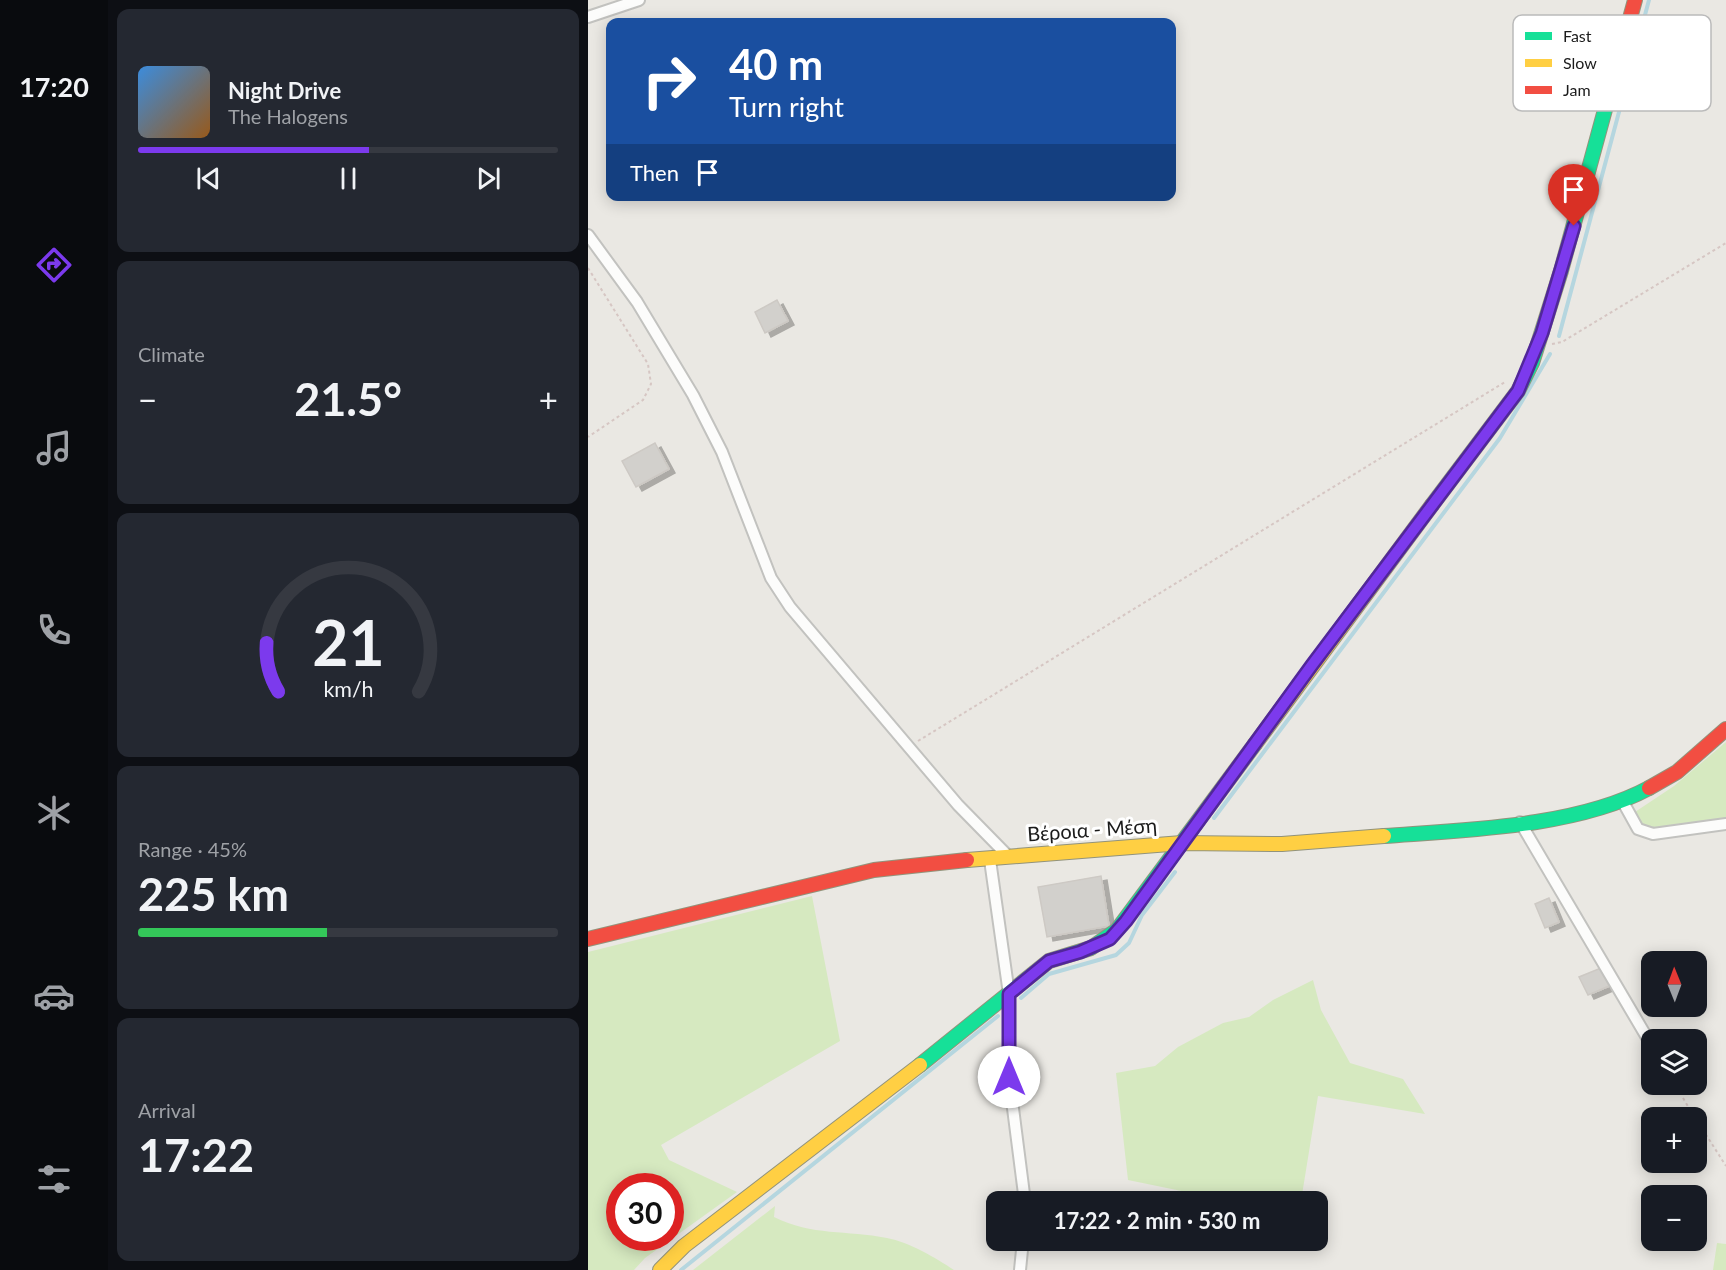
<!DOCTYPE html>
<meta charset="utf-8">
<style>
body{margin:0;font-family:Lato,sans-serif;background:#242831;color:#f1f3f6;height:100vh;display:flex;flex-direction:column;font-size:22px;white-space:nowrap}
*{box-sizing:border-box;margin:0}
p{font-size:20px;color:#9ea1a6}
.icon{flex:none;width:33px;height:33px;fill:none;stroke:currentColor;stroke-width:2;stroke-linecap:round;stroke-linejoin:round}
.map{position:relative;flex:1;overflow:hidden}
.side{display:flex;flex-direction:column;gap:9px;padding:9px;background:#0d0f14;width:480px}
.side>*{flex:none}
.banner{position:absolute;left:18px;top:18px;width:570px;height:183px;border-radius:12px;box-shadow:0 3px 15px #0003;background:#1a4fa0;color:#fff;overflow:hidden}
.needle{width:39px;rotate:359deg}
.tools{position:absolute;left:1053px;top:951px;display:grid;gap:12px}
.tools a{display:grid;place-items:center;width:66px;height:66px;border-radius:12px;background:#171b24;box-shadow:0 3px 15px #0003;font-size:30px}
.speed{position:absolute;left:18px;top:1173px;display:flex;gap:12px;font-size:30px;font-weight:700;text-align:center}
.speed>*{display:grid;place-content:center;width:78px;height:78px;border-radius:50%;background:#171b24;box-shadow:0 3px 15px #0003;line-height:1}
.speed .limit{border:9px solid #d22;background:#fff;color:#111}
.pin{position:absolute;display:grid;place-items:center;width:51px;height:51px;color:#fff;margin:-62px -26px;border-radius:50% 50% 50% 0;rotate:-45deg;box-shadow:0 0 6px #0007}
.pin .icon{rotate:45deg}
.me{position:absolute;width:66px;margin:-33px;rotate:0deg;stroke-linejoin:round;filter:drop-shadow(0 0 4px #0008)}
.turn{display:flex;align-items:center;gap:21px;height:126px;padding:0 24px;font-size:27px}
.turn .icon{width:78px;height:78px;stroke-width:2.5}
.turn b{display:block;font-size:42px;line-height:51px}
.then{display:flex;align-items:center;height:57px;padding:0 24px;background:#0003;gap:12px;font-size:22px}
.big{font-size:45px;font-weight:700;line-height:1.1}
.side .card{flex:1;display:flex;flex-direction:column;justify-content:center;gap:9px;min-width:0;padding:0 21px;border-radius:12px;background:#242831}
.side .dial{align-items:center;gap:0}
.dial svg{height:156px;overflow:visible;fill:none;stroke:#363941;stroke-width:7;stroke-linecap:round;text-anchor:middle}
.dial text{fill:#f1f3f6;stroke:none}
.song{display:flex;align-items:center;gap:18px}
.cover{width:72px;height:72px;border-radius:9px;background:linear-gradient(135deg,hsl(210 70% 55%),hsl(30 70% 35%))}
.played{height:6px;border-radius:3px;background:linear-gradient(90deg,#7c3aed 55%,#363941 55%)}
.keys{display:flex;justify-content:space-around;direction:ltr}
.heat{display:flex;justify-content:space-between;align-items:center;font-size:33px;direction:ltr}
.charge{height:9px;border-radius:4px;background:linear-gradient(90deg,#34c759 45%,#363941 0)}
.trip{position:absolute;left:398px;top:1191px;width:342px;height:60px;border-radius:12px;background:#171b24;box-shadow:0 3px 15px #0003;font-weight:700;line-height:60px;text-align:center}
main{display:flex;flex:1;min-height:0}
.dock{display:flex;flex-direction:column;width:108px;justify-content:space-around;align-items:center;background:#090b0e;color:#9ea1a6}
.dock .icon{width:42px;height:42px}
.dock .selected{color:#7c3aed}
.dock b{font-size:27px;color:#f1f3f6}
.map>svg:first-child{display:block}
.grass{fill:#d6e9c0;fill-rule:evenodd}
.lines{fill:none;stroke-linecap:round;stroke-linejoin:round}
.stream{stroke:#b5d6df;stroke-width:4}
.building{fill:#d2d0cc;stroke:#cdc9c4;stroke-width:1.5;filter:url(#shadow)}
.street-casing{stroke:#c2c2bf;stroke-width:14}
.fast-casing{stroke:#92937b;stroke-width:16}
.slow-casing{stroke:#92937b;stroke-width:16}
.jam-casing{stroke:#92937b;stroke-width:16}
.path{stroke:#d6c6c3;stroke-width:2;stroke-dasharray:3 3;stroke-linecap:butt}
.street{stroke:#fcfcfb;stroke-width:10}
.fast{stroke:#16e098;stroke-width:14}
.slow{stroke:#ffcf43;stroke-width:14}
.jam{stroke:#f24e42;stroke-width:14}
.route-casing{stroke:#51269a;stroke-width:15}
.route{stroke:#7c3aed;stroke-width:10}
.labels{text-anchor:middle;stroke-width:6;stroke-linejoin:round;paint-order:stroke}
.street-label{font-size:20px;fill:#1b1b1b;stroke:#fff}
.key{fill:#fff;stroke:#bbb;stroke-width:1.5}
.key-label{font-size:16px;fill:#1b1b1b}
</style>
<main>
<nav class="dock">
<b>17:20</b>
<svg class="icon selected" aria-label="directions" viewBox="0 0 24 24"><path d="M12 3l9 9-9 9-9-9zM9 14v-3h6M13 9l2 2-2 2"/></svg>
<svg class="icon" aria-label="music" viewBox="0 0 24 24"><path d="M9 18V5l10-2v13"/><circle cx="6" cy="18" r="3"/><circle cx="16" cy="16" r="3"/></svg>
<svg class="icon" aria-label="phone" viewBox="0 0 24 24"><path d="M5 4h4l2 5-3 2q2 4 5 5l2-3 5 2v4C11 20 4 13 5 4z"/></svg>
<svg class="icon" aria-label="climate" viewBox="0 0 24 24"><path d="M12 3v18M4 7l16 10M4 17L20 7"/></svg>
<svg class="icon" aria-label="car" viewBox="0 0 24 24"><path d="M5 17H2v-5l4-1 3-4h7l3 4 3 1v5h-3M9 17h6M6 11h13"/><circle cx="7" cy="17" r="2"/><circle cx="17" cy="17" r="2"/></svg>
<svg class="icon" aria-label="filters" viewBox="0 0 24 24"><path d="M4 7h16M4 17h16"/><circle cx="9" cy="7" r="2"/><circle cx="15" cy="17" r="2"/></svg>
</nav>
<section class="side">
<div class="card">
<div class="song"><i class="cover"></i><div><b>Night Drive</b><p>The Halogens</p></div></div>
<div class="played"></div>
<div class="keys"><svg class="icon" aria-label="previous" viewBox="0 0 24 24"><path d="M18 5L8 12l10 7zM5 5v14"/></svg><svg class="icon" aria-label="pause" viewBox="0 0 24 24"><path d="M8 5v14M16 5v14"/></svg><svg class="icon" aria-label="next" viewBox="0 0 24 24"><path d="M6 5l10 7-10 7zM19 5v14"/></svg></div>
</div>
<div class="card"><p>Climate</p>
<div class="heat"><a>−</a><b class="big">21.5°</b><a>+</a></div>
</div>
<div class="card dial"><svg viewBox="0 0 100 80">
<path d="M14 69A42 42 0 1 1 86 69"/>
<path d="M14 69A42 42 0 0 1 8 44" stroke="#7c3aed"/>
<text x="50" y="56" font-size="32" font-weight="700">21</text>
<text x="50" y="72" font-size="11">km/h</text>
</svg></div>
<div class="card"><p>Range · 45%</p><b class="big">225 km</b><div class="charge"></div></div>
<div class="card"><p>Arrival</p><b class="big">17:22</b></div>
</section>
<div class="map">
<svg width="1138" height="1270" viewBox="0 0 1138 1270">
<defs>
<filter id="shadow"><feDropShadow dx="6" dy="4" stdDeviation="0" flood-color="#0004"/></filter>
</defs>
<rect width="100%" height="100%" fill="#eae8e3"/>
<path class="grass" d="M1138,742V819L1071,830L1054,826L1047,812L1086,786Z
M224,896L252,1041L73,1145L81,1160L149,1192L57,1258L46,1270H0V952ZM32,1186H82V1238H32Z
M725,980L733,1010L762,1063L815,1079L837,1114L730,1096L713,1201H642L540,1180L528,1073L567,1066L590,1047L635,1023L661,1017L685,1000Z
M187,1206L186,1217C224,1236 259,1230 299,1238C321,1242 348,1258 366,1270H105Z
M1129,1243L1138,1244V1270H1125Z"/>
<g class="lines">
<path class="stream" d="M971,336L1061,0
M626,818L912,438L962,354
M433,998L461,974L528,955L541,943L554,915L587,872
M93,1270L410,1016"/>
</g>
<path class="building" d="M189,300L200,321L177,333L167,312Z
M67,443L81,469L48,487L34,461Z
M513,876L521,926L459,937L450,887Z
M961,898L971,922L957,928L947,904Z
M1013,968L1021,986L1000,995L991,977Z"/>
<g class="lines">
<defs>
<path id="street" d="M0,17L51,0
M0,235L49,302L105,395L134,452L183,578L202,607L370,805L420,856
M1035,802L1050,829L1065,834L1138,824
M932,822L1064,1046
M402,860L421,994V1077L437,1202
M1086,1084L1088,1088
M432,1270L435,1240"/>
<path id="fast" d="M844,505L930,391L944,363L973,271L1021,95
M796,836C877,830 989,827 1061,788
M332,1065L461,961L503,948L529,930L667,744"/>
<path id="slow" d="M667,744L844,505
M379,860L594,843L694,844L796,836
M72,1270L96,1246L332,1065"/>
<path id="jam" d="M1021,95L1047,0
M1061,788L1089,772L1138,729
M0,939L286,870L379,860"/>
</defs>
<use href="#street" class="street-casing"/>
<use href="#fast" class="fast-casing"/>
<use href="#slow" class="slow-casing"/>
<use href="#jam" class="jam-casing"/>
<path class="path" d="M0,268L60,364L63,384L55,400L0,437
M964,344L974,342L1138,243
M330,741L917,382
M1095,1098L1107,1118
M1108,1119L1138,1166"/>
<use href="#street" class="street"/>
<use href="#fast" class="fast"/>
<use href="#slow" class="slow"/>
<use href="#jam" class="jam"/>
</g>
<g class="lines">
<defs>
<path id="route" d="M421,1077V994L461,961L492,952L522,939L538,921L724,665L930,391L954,333L986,226"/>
</defs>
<use href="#route" class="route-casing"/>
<use href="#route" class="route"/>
</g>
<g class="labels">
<g class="street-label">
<text transform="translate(504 830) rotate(-4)" y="7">Βέροια - Μέση</text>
</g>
</g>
<rect x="925" y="15" width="198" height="96" rx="9" class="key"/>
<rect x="937" y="32" width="27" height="8" fill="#16e098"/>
<rect x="937" y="59" width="27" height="8" fill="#ffcf43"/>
<rect x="937" y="86" width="27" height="8" fill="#f24e42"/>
<g class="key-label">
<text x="975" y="42">Fast</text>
<text x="975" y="69">Slow</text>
<text x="975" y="96">Jam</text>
</g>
</svg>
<div class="tools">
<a><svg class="needle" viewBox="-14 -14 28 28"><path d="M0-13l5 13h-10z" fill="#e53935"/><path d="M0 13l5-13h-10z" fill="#9ea1a6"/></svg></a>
<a><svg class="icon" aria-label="layers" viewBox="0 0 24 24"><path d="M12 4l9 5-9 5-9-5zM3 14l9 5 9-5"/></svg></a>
<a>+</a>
<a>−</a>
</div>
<div class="speed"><div class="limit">30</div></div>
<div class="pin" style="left:986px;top:226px;background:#d93025"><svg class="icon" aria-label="arrive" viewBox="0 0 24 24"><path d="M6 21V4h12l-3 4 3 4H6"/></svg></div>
<svg class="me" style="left:421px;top:1077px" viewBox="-20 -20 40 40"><circle r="19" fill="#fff"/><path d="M0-13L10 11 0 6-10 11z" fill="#7c3aed"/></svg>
<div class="trip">17:22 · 2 min · 530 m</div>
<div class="banner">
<div class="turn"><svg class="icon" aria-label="right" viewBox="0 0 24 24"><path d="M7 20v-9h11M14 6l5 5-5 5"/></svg><div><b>40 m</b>Turn right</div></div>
<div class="then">Then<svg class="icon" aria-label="arrive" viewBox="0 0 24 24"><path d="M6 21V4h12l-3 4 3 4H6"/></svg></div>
</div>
</div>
</main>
